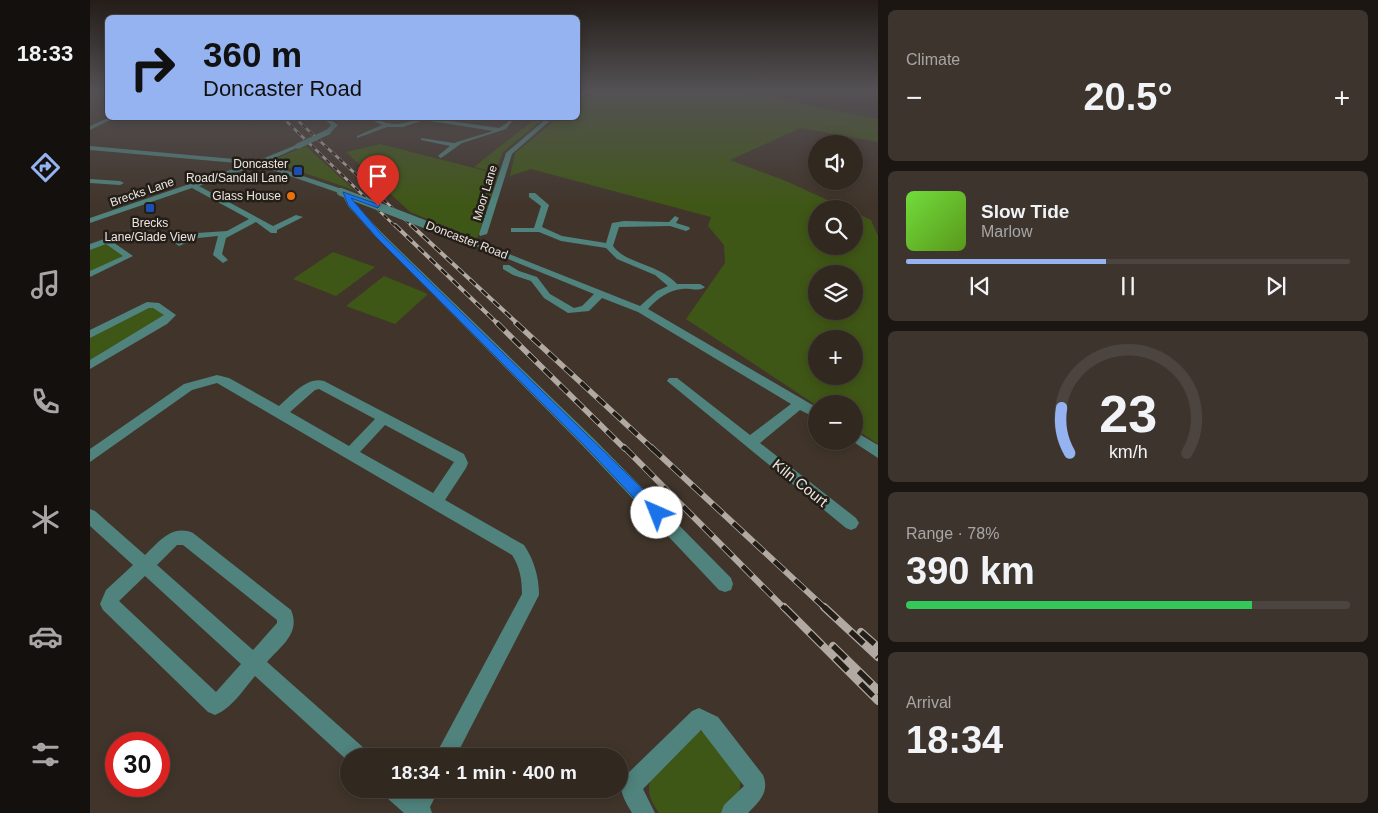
<!DOCTYPE html>
<meta charset="utf-8">
<style>
body{margin:0;font-family:Helvetica,sans-serif;background:#3d342d;color:#f1f3f6;height:100vh;display:flex;flex-direction:column;font-size:19px;white-space:nowrap}
*{box-sizing:border-box;margin:0}
p{font-size:16px;color:#a8a6a5}
.icon{flex:none;width:28px;height:28px;fill:none;stroke:currentColor;stroke-width:2;stroke-linecap:round;stroke-linejoin:round}
.map{position:relative;flex:1;overflow:hidden}
.sheet{display:flex;flex-direction:column;gap:10px;padding:10px;background:#1b1612;width:500px}
.sheet>*{flex:none}
.hud{position:absolute;left:15px;top:15px;width:475px;height:105px;border-radius:8px;box-shadow:0 2px 12px #0003,0 0 0 1px #4c443e;background:#95b2f1;color:#111;overflow:hidden}
.buttons{position:absolute;left:718px;top:135px;display:grid;gap:10px}
.buttons a{display:grid;place-items:center;width:55px;height:55px;border-radius:50%;background:#312820;box-shadow:0 2px 12px #0003,0 0 0 1px #4c443e;font-size:25px}
.speed{position:absolute;left:15px;top:732px;display:flex;gap:10px;font-size:25px;font-weight:700;text-align:center}
.speed>*{display:grid;place-content:center;width:65px;height:65px;border-radius:50%;background:#312820;box-shadow:0 2px 12px #0003,0 0 0 1px #4c443e;line-height:1}
.speed .limit{border:8px solid #d22;background:#fff;color:#111}
.pin{position:absolute;display:grid;place-items:center;width:42px;height:42px;color:#fff;margin:-51px -21px;border-radius:50% 50% 50% 0;rotate:-45deg;box-shadow:0 0 5px #0007}
.pin .icon{rotate:45deg}
.me{position:absolute;width:55px;margin:-28px;rotate:316deg;stroke-linejoin:round;filter:drop-shadow(0 0 4px #0008)}
.turn{display:flex;align-items:center;gap:18px;height:105px;padding:0 15px;font-size:22px}
.turn .icon{width:65px;height:65px;stroke-width:2.5}
.turn b{display:block;font-size:35px;line-height:42px}
.big{font-size:38px;font-weight:800;line-height:1.1}
.sheet .card{flex:1;display:flex;flex-direction:column;justify-content:center;gap:8px;min-width:0;padding:0 18px;border-radius:8px;background:#3d342d}
.sheet .dial{align-items:center;gap:0}
.dial svg{height:130px;overflow:visible;fill:none;stroke:#4c443e;stroke-width:7;stroke-linecap:round;text-anchor:middle}
.dial text{fill:#f1f3f6;stroke:none}
.song{display:flex;align-items:center;gap:15px}
.cover{width:60px;height:60px;border-radius:8px;background:linear-gradient(135deg,hsl(100 70% 55%),hsl(90 70% 35%))}
.played{height:5px;border-radius:2px;background:linear-gradient(90deg,#95b2f1 45%,#4c443e 45%)}
.keys{display:flex;justify-content:space-around;direction:ltr}
.heat{display:flex;justify-content:space-between;align-items:center;font-size:28px;direction:ltr}
.charge{height:8px;border-radius:4px;background:linear-gradient(90deg,#34c759 78%,#4c443e 0)}
.trip{position:absolute;left:250px;top:748px;width:288px;height:50px;border-radius:25px;background:#312820;box-shadow:0 2px 12px #0003,0 0 0 1px #4c443e;font-weight:800;line-height:50px;text-align:center}
main{display:flex;flex:1;min-height:0}
.dock{display:flex;flex-direction:column;width:90px;justify-content:space-around;align-items:center;background:#14100d;color:#a8a6a5}
.dock .icon{width:35px;height:35px}
.dock .active{color:#95b2f1}
.dock b{font-size:22px;color:#f1f3f6}
.map>svg:first-child{display:block}
.green{fill:#3f5716;fill-rule:evenodd}
.lines{fill:none;stroke-linecap:round;stroke-linejoin:round}
.minor{fill:#50837d;fill-rule:evenodd}
.rail-far4-casing{stroke:#b2aaa2;stroke-width:2.5}
.rail-far3-casing{stroke:#b2aaa2;stroke-width:4}
.rail-far2-casing{stroke:#b2aaa2;stroke-width:5.5}
.rail-far1-casing{stroke:#b2aaa2;stroke-width:6}
.rail-casing{stroke:#b2aaa2;stroke-width:8}
.rail-far4{stroke:#241e19;stroke-width:2;stroke-dasharray:5;stroke-linecap:butt}
.rail-far3{stroke:#241e19;stroke-width:2.5;stroke-dasharray:8;stroke-linecap:butt}
.rail-far2{stroke:#241e19;stroke-width:4;stroke-dasharray:11;stroke-linecap:butt}
.rail-far1{stroke:#241e19;stroke-width:4.5;stroke-dasharray:14;stroke-linecap:butt}
.rail{stroke:#241e19;stroke-width:5.5;stroke-dasharray:18;stroke-linecap:butt}
.minor-bridge-far2{stroke:#50837d;stroke-width:5.5}
.minor-bridge-far1{stroke:#50837d;stroke-width:8}
.minor-bridge{stroke:#50837d;stroke-width:9}
.route{fill:#1a73e8;stroke:#114b97}
.transit-dot{fill:#1a4fb4;stroke:#241e19;stroke-width:2}
.food-dot{fill:#e8710a;stroke:#241e19;stroke-width:2}
.labels{text-anchor:middle;stroke-width:5;stroke-linejoin:round;paint-order:stroke}
.far-poi-label{font-size:12px;fill:#ede6df;stroke:#241e19;text-anchor:end}
.far-street-label{font-size:12px;fill:#ede6df;stroke:#241e19}
.street-label{font-size:15px;fill:#ede6df;stroke:#241e19}
</style>
<main>
<nav class="dock">
<b>18:33</b>
<svg class="icon active" aria-label="directions" viewBox="0 0 24 24"><path d="M12 3l9 9-9 9-9-9zM9 14v-3h6M13 9l2 2-2 2"/></svg>
<svg class="icon" aria-label="music" viewBox="0 0 24 24"><path d="M9 18V5l10-2v13"/><circle cx="6" cy="18" r="3"/><circle cx="16" cy="16" r="3"/></svg>
<svg class="icon" aria-label="phone" viewBox="0 0 24 24"><path d="M5 4h4l2 5-3 2q2 4 5 5l2-3 5 2v4C11 20 4 13 5 4z"/></svg>
<svg class="icon" aria-label="climate" viewBox="0 0 24 24"><path d="M12 3v18M4 7l16 10M4 17L20 7"/></svg>
<svg class="icon" aria-label="car" viewBox="0 0 24 24"><path d="M5 17H2v-5l4-1 3-4h7l3 4 3 1v5h-3M9 17h6M6 11h13"/><circle cx="7" cy="17" r="2"/><circle cx="17" cy="17" r="2"/></svg>
<svg class="icon" aria-label="filters" viewBox="0 0 24 24"><path d="M4 7h16M4 17h16"/><circle cx="9" cy="7" r="2"/><circle cx="15" cy="17" r="2"/></svg>
</nav>
<div class="map">
<svg width="788" height="813" viewBox="0 0 788 813">
<rect width="100%" height="100%" fill="#41352b"/>
<path class="green" d="M504,91H648L788,119V142L711,128L640,160L696,181L757,209H726V246H764V212L781,220L788,236V444L764,428V404L726,405L596,319L635,263L634,245L618,226L621,217L441,169L420,176L425,153L468,118H488V102ZM726,274H764V311H726ZM726,339H764V376H726Z
M446,118H454L413,152L405,172L384,167Z
M290,144L408,174L387,239L320,212L256,152Z
M216,146L264,190L182,162L185,159Z
M16,244L35,255L0,272V249Z
M243,252L285,267L246,296L203,279Z
M294,276L338,294L305,324L256,306Z
M61,307L76,315L0,362V337Z
M611,731L620,734L651,777L649,794L631,813H569C561,801 556,793 561,778L604,732Z"/>
<g class="lines">
<path class="minor" d="M495,91H501L488,99V96Z
M18,118H24L0,130V126Z
M233,118H238L248,125L240,133L235,132L241,125Z
M278,118C287,117 295,124 305,124C317,124 328,118 340,118L409,128L417,123L420,118H425L416,129L372,143L351,158L348,156L349,155L360,146L331,140V138L364,143L403,131L334,120L313,127H297L267,138V136L292,125Z
M457,118H463L422,154L397,234L390,236L389,234L416,153Z
M206,145L211,146L174,163L258,191L264,203L293,234L503,438L641,578L643,584L641,590L635,592L629,590L493,446L287,238L258,206L252,194L168,165L109,186L183,226L206,215L213,217L187,230V233H181L166,222L136,238L132,254L138,260L133,263L123,255L128,236L108,238L89,246L85,243L107,233L137,231L159,219L102,188L0,223V218L158,164L0,150V146L167,161Z
M0,179L30,181L34,183L30,185L0,183Z
M439,193H445L459,205L452,227L472,236L516,243L522,223L534,221L579,222L585,216L589,218L586,223L599,227L600,229L596,231L580,226L529,227L523,246C536,264 569,264 587,284H610L615,287C609,292 600,288 592,289C578,290 567,299 558,309L726,407V418L710,410L670,443L766,518L769,523L766,528L761,530L756,528L577,381L579,378H587L660,435L701,404L548,312L512,298L499,311L478,313L454,298L441,281L423,275L413,269V265H419L429,271L447,277L460,294L484,308L492,306L504,294L349,231L356,229L550,306L567,291L578,286L565,275L527,259L516,248L471,241L449,232H421V228H444L451,206L439,197Z
M17,238L43,256L0,277V271L33,256L16,244L0,250V244Z
M57,302L69,303L86,315L77,324L0,369V360L74,315L63,308H59L0,338V330Z
M127,375L139,378L189,406C201,396 217,376 234,381L374,454L378,463L376,468L355,500L434,545C444,560 449,577 449,595L366,756H345L432,594C432,580 430,567 422,555L127,383L102,390L0,462V449L94,384ZM229,389L285,419L259,446L200,412L225,390ZM295,425L364,462L343,493L270,452Z
M764,431L788,445V458L762,441H764Z
M0,509L5,511L55,555C69,542 82,524 103,533L201,610C211,633 191,646 177,662L275,749L278,756H259V762L165,676C153,690 142,708 125,715L118,712L13,610L10,604L16,590L43,565L0,526ZM87,545H93L187,620V623L163,650L67,565ZM55,576L151,664L126,692L29,601Z
M609,708L628,717L673,775C680,792 669,802 658,813H631L634,805L654,786L611,730L553,789L565,813H542C535,801 528,791 533,778L602,711Z
M293,789H320L324,792L326,789H349L340,807L342,813H314L296,797Z"/>
<defs>
<path id="rail-far4" d="M193,118L306,227
M205,118L323,227"/>
<path id="rail-far3" d="M305,225L408,324
M321,225L428,324"/>
<path id="rail-far2" d="M407,323L535,449
M426,323L563,449"/>
<path id="rail-far1" d="M534,447L695,609
M561,447L736,609"/>
<path id="rail" d="M694,607L788,701
M734,607L788,657
M771,632L788,647
M743,646L788,690"/>
</defs>
<use href="#rail-far4" class="rail-far4-casing"/>
<use href="#rail-far3" class="rail-far3-casing"/>
<use href="#rail-far2" class="rail-far2-casing"/>
<use href="#rail-far1" class="rail-far1-casing"/>
<use href="#rail" class="rail-casing"/>
<use href="#rail-far4" class="rail-far4"/>
<use href="#rail-far3" class="rail-far3"/>
<use href="#rail-far2" class="rail-far2"/>
<use href="#rail-far1" class="rail-far1"/>
<use href="#rail" class="rail"/>
<path class="minor-bridge-far2" d="M208,146L238,132"/>
<path class="minor-bridge-far1" d="M251,192L342,227"/>
<path class="minor-bridge" d="M339,225L353,231"/>
</g>
<linearGradient id="sky" x2="0" y2="1"><stop stop-color="#241d18"/><stop offset="0.44" stop-color="#545155"/><stop offset="1" stop-color="#545155" stop-opacity="0"/></linearGradient>
<rect width="788" height="205" fill="url(#sky)"/>
<path class="route" d="M253,192L290,205L288,208L261,198L292,235L572,508L574,513L572,517L567,519L562,517L494,445L287,238L258,205Z"/>
<g class="transit-dot">
<rect x="203" y="166" width="10" height="10" rx="2.5"/>
<rect x="55" y="203" width="10" height="10" rx="2.5"/>
</g>
<circle class="food-dot" cx="201" cy="196" r="5"/>
<g class="labels">
<g class="far-poi-label">
<text x="198" y="168">Doncaster<tspan x="198" dy="14">Road/Sandall Lane</tspan></text>
<text x="191" y="200">Glass House</text>
<text x="60" y="227" text-anchor="middle">Brecks<tspan x="60" dy="14">Lane/Glade View</tspan></text>
</g>
<g class="far-street-label">
<text transform="translate(52 192) rotate(-19)" y="4">Brecks Lane</text>
<text transform="translate(395 193) rotate(-73)" y="4">Moor Lane</text>
<text transform="translate(377 240) rotate(21)" y="4">Doncaster Road</text>
</g>
<g class="street-label">
<text transform="translate(710 483) rotate(39)" y="5">Kiln Court</text>
</g>
</g>
</svg>
<div class="buttons">
<a><svg class="icon" aria-label="sound" viewBox="0 0 24 24"><path d="M4 9h4l5-4v14l-5-4H4zM17 9q2 3 0 6"/></svg></a>
<a><svg class="icon" aria-label="search" viewBox="0 0 24 24"><circle cx="10" cy="10" r="6"/><path d="M15 15l6 6"/></svg></a>
<a><svg class="icon" aria-label="layers" viewBox="0 0 24 24"><path d="M12 4l9 5-9 5-9-5zM3 14l9 5 9-5"/></svg></a>
<a>+</a>
<a>−</a>
</div>
<div class="speed"><div class="limit">30</div></div>
<div class="pin" style="left:288px;top:206px;background:#d93025"><svg class="icon" aria-label="arrive" viewBox="0 0 24 24"><path d="M6 21V4h12l-3 4 3 4H6"/></svg></div>
<svg class="me" style="left:567px;top:513px" viewBox="-20 -20 40 40"><circle r="19" fill="#fff"/><path d="M0-13L10 11 0 6-10 11z" fill="#1a73e8"/></svg>
<div class="trip">18:34 · 1 min · 400 m</div>
<div class="hud">
<div class="turn"><svg class="icon" aria-label="right" viewBox="0 0 24 24"><path d="M7 20v-9h11M14 6l5 5-5 5"/></svg><div><b>360 m</b>Doncaster Road</div></div>
</div>
</div>
<section class="sheet">
<div class="card"><p>Climate</p>
<div class="heat"><a>−</a><b class="big">20.5°</b><a>+</a></div>
</div>
<div class="card">
<div class="song"><i class="cover"></i><div><b>Slow Tide</b><p>Marlow</p></div></div>
<div class="played"></div>
<div class="keys"><svg class="icon" aria-label="previous" viewBox="0 0 24 24"><path d="M18 5L8 12l10 7zM5 5v14"/></svg><svg class="icon" aria-label="pause" viewBox="0 0 24 24"><path d="M8 5v14M16 5v14"/></svg><svg class="icon" aria-label="next" viewBox="0 0 24 24"><path d="M6 5l10 7-10 7zM19 5v14"/></svg></div>
</div>
<div class="card dial"><svg viewBox="0 0 100 80">
<path d="M14 69A42 42 0 1 1 86 69"/>
<path d="M14 69A42 42 0 0 1 9 41" stroke="#95b2f1"/>
<text x="50" y="56" font-size="32" font-weight="700">23</text>
<text x="50" y="72" font-size="11">km/h</text>
</svg></div>
<div class="card"><p>Range · 78%</p><b class="big">390 km</b><div class="charge"></div></div>
<div class="card"><p>Arrival</p><b class="big">18:34</b></div>
</section>
</main>
